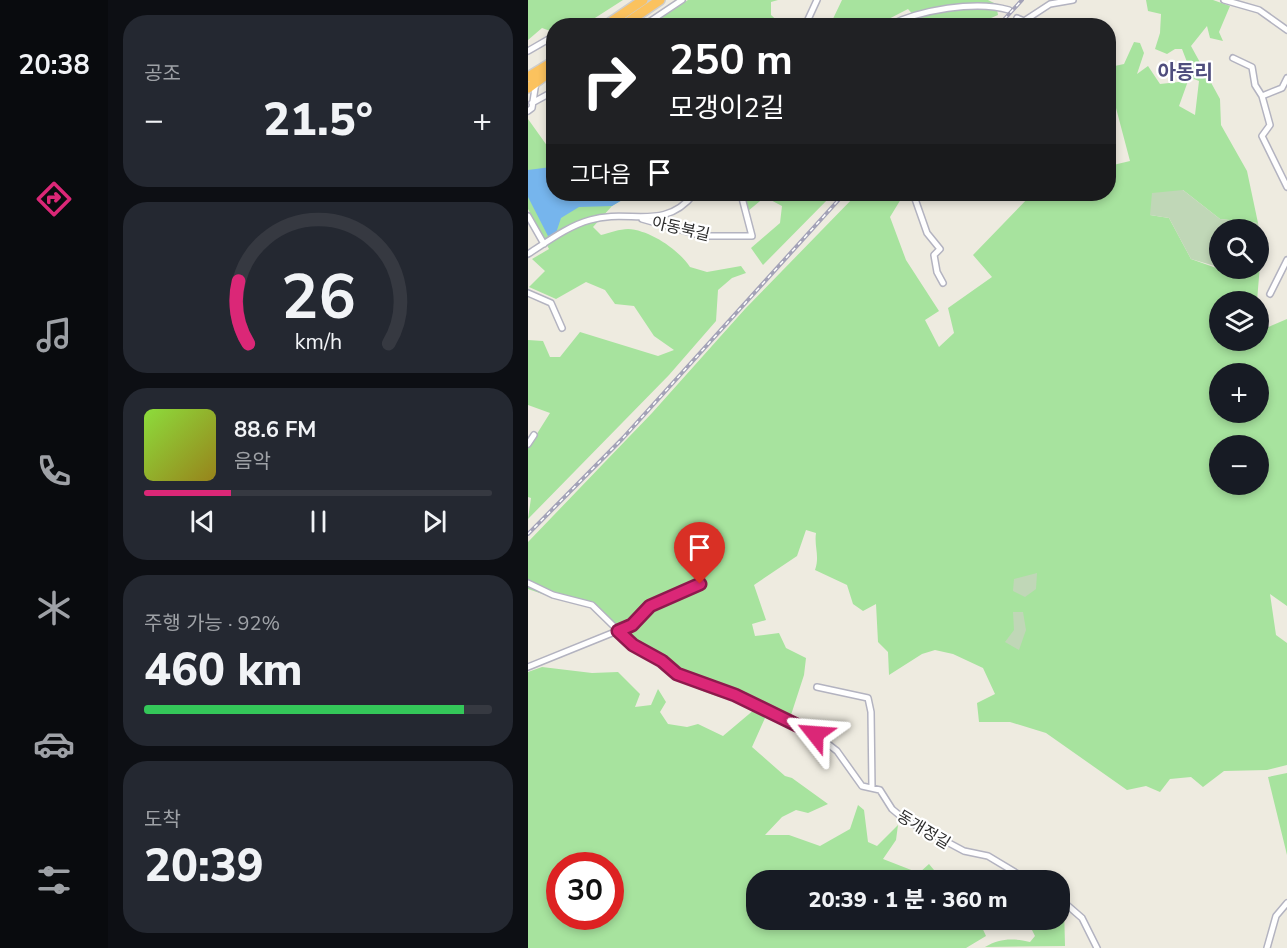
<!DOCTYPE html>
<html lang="ko">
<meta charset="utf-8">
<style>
body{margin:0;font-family:"Nunito Sans","Noto Sans KR",sans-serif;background:#242831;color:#f1f3f6;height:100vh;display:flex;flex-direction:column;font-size:22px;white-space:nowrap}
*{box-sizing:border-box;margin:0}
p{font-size:20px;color:#9ea1a6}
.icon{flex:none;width:33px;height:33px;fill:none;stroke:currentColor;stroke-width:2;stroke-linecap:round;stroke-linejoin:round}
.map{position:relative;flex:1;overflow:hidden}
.details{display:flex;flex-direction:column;gap:15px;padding:15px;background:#0d0f14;width:420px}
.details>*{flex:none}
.hud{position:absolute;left:18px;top:18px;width:570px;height:183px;border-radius:24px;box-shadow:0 3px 9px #0003;background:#202124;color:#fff;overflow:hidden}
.tools{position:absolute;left:681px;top:219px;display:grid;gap:12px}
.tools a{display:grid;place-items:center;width:60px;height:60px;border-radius:50%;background:#171b24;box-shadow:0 3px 9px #0003;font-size:30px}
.speed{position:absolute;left:18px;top:852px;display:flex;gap:12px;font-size:30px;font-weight:700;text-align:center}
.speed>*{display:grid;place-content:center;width:78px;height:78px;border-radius:50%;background:#171b24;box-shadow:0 3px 9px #0003;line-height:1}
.speed .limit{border:9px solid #d22;background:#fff;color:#111}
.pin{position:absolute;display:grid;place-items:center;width:51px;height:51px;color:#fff;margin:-62px -26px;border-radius:50% 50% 50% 0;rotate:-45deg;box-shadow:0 0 6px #0007}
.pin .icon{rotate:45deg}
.me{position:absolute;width:66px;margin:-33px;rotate:298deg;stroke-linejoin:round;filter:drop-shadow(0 0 4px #0008)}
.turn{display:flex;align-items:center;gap:21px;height:126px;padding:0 24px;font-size:27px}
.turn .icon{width:78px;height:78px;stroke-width:2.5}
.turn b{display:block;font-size:42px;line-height:51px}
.then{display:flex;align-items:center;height:57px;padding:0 24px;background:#0003;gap:12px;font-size:22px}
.big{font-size:45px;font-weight:800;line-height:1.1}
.details .tile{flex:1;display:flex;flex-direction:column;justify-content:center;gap:9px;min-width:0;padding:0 21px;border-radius:24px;background:#242831}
.details .dial{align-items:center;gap:0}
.dial svg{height:156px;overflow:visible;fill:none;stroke:#363941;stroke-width:7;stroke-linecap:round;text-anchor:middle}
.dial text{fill:#f1f3f6;stroke:none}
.song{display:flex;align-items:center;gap:18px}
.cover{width:72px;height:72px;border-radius:9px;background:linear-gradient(135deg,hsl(90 70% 55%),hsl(50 70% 35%))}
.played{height:6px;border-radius:3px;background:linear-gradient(90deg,#db2777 25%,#363941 25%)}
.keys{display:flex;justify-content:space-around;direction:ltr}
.heat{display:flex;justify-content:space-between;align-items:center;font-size:33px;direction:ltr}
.charge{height:9px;border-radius:4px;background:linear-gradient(90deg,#34c759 92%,#363941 0)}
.trip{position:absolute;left:218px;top:870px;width:324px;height:60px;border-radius:24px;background:#171b24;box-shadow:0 3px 9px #0003;font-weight:800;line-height:60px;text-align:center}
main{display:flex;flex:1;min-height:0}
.tab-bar{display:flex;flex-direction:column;width:108px;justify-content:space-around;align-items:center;background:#090b0e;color:#9ea1a6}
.tab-bar .icon{width:42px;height:42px}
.tab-bar .current{color:#db2777}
.tab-bar b{font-size:27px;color:#f1f3f6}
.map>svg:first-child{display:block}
.green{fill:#a7e39e;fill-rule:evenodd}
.cemetery{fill:#c0d7b7}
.water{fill:#76b5ed}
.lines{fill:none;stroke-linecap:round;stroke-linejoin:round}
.street-casing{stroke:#b3b3c0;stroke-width:8}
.highway-casing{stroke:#cdcdcd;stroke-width:12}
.street{stroke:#fff;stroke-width:5}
.highway{stroke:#fbc25e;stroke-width:9}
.rail-casing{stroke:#a3a2b7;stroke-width:4}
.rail{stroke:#fff;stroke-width:1.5;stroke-dasharray:4.5;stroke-linecap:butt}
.route-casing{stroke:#8e194d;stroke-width:15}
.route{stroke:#db2777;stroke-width:10}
.labels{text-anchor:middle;stroke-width:4.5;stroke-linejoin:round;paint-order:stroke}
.street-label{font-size:16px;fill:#2d2d2d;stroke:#fff}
.quarter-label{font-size:20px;font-weight:bold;fill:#4f4d7d;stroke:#fff}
</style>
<main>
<nav class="tab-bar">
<b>20:38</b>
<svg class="icon current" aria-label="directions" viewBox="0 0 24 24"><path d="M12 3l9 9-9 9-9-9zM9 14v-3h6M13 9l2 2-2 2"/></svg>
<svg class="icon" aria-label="music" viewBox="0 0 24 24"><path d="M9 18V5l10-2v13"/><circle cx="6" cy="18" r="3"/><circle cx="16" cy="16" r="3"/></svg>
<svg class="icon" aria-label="phone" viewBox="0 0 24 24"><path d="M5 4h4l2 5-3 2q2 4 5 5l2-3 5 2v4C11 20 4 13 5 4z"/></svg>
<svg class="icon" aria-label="climate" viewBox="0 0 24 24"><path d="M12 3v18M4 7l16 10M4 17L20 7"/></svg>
<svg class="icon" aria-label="car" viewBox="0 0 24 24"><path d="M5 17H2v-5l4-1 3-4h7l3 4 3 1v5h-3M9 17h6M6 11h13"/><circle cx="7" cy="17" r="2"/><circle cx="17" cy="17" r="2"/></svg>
<svg class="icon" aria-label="filters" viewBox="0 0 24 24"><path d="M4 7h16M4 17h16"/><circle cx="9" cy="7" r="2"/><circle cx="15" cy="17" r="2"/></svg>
</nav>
<section class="details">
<div class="tile"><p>공조</p>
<div class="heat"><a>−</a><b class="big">21.5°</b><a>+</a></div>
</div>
<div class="tile dial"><svg viewBox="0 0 100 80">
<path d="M14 69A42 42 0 1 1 86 69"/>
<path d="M14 69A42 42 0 0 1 9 37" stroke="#db2777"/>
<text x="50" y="56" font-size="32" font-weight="700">26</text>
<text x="50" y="72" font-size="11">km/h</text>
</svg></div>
<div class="tile">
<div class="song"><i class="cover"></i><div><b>88.6 FM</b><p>음악</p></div></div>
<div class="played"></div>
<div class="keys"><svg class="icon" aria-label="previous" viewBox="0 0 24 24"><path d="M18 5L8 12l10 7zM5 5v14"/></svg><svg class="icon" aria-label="pause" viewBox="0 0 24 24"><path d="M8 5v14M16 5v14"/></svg><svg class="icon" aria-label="next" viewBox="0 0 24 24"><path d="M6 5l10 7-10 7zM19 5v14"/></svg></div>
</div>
<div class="tile"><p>주행 가능 · 92%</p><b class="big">460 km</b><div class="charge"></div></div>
<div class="tile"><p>도착</p><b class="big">20:39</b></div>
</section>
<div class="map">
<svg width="759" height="948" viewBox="0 0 759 948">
<rect width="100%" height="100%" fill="#eeebe0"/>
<path class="green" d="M0,0H95L56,25L26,26L25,32L14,28L0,40Z
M160,0H250L243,2V15L254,25H121Z
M314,0H460L468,4L470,15L447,25H384L388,18L380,9L349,25H302Z
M618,0H685L702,6L691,32L695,41L682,38L679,26L663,46L692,99L693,125L719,171L730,223L692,219L655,190L622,215L641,218L663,259L694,270L730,268L731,239L734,241L729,301L692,302V340H730L731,331L759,319V606L742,594L748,635L759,643V765L739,770L696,771L675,787L663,777L642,779L632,792L618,786L599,790L518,733L482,722H451L449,703L467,694L455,668L425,654L407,650L394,654L361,675L360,652L350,642L348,604L335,611L325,604L319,585L287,570C292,556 286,547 288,533L278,530L269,556L226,585L238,620L224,624L227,636L251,633L258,648L278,658L276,675L263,715C231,706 195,701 165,687C144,677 128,659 106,652L96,633L50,598L32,600L0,589V542L124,413L217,309L329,194H369L373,199L362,217L378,260L411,311L397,320L411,347L426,333L420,308L464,277L445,255L504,194H580L581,166L602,161L588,108L581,99L582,67L596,64L606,42L612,43L616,53L609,74L620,66L632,84L660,81L651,106L667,115L671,81L656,75L659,62L654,49H647L639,54L627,49L632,33L633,14L620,11ZM692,374H730V412H692ZM692,446H730V484H692Z
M0,119L20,147L25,149L26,194H103L84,206L65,227L73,235C81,233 92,229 100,229C122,230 151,250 162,267L179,272L213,266L218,273L204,278L190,290L188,321L141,375L0,519L3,498L0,497V448L22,413L0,405V340L15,341L22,357H32L52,332L130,356L146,350L126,336L106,306L87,304L77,290L58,282L28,299L1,287L17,271L4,259L21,249L0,209Z
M216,194H305L235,265L223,248L252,223L254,206L237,197L220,211Z
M14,667L64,673L90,672L112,694L107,707L123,705L130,689L138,702L132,712L140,724L159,727L170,724L195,736L227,709L237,718L224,747L257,776L264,778L300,804L280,813L268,810L254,817L237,835H261L292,846L322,829L330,805L336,810L340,842L349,846L370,825L368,840L355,859L391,873L401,864L406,870L408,880H228V920H439L451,921L458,936L438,948H0V672ZM32,866H82V916H32Z
M759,773V855L740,777Z
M531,902L536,905L537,946L457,947C472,938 485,938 502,942L507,936L502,926L481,922V920H531Z"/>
<path class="cemetery" d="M655,190L692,219L730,223L734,241L731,239L730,230H692V268L705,269L704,271L663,259L641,218L622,215L624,193Z
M509,573L508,589L497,597L485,591L486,579Z
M485,612H495L498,630L491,650L477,642L486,630Z"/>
<path class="water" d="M23,167L25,168L26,194L103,195L84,206L51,207L33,218L28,233L20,236L0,197V170Z"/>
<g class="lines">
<defs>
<path id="street" d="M696,0L731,10L759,30
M489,18L496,21L522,4L545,0
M115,26L154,0
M277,26L289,0
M360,26C391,10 448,0 481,10
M0,51L26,36
M705,58L724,67L727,85L734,96L754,88L759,78
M734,96L742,125L734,136L759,187
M4,103L26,91
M0,111L4,108L8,82
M388,194L386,196L399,233L412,249L406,255L409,272L415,283
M0,216L16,244
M114,219L174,236H224L213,194
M0,254C19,242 40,226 62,220C101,208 136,232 166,194
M0,293L23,303L34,328
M742,294L759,260
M0,444L6,435
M0,583L25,595L64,605L105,645L134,661L149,674L207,695L287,734L309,751L334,786L352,790L364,809L376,819L436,851L460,856L500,880
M0,667L104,625L122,606L172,583
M289,687L340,698L343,712L344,788
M531,898L554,918L569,948
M739,948L748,916L759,903"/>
<path id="highway" d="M77,26L115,0
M94,26L132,0
M0,77L26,61
M0,88L26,69"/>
</defs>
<use href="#street" class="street-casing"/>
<use href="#highway" class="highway-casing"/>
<use href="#street" class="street"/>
<use href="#highway" class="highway"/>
<defs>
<path id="rail" d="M470,26L494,0
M0,534L95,438L316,194"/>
</defs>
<use href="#rail" class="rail-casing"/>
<use href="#rail" class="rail"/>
</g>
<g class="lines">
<defs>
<path id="route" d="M172,584L122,606L104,625L90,631L105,645L134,661L149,674L207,695L287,734"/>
</defs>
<use href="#route" class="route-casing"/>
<use href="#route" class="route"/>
</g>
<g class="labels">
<g class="street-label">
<text transform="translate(153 228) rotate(13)" y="6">아동북길</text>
<text transform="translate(396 829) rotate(31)" y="6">동개정길</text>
</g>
<g class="quarter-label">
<text x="657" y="79">아동리</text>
</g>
</g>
</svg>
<div class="tools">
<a><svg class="icon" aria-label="search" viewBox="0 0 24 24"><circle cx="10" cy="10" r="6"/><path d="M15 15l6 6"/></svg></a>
<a><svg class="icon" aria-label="layers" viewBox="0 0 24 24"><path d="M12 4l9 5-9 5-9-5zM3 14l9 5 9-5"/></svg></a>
<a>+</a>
<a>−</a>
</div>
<div class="speed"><div class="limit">30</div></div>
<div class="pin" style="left:172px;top:584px;background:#d93025"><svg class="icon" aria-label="arrive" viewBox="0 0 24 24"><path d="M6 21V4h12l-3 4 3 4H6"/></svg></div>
<svg class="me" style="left:287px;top:734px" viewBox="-20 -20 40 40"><path d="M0-17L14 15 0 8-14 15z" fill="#db2777" stroke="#fff" stroke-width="4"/></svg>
<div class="trip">20:39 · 1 분 · 360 m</div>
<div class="hud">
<div class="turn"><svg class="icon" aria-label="right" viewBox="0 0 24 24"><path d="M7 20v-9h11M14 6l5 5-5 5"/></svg><div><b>250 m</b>모갱이2길</div></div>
<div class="then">그다음<svg class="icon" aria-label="arrive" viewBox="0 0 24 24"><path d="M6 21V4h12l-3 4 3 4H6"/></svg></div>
</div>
</div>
</main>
